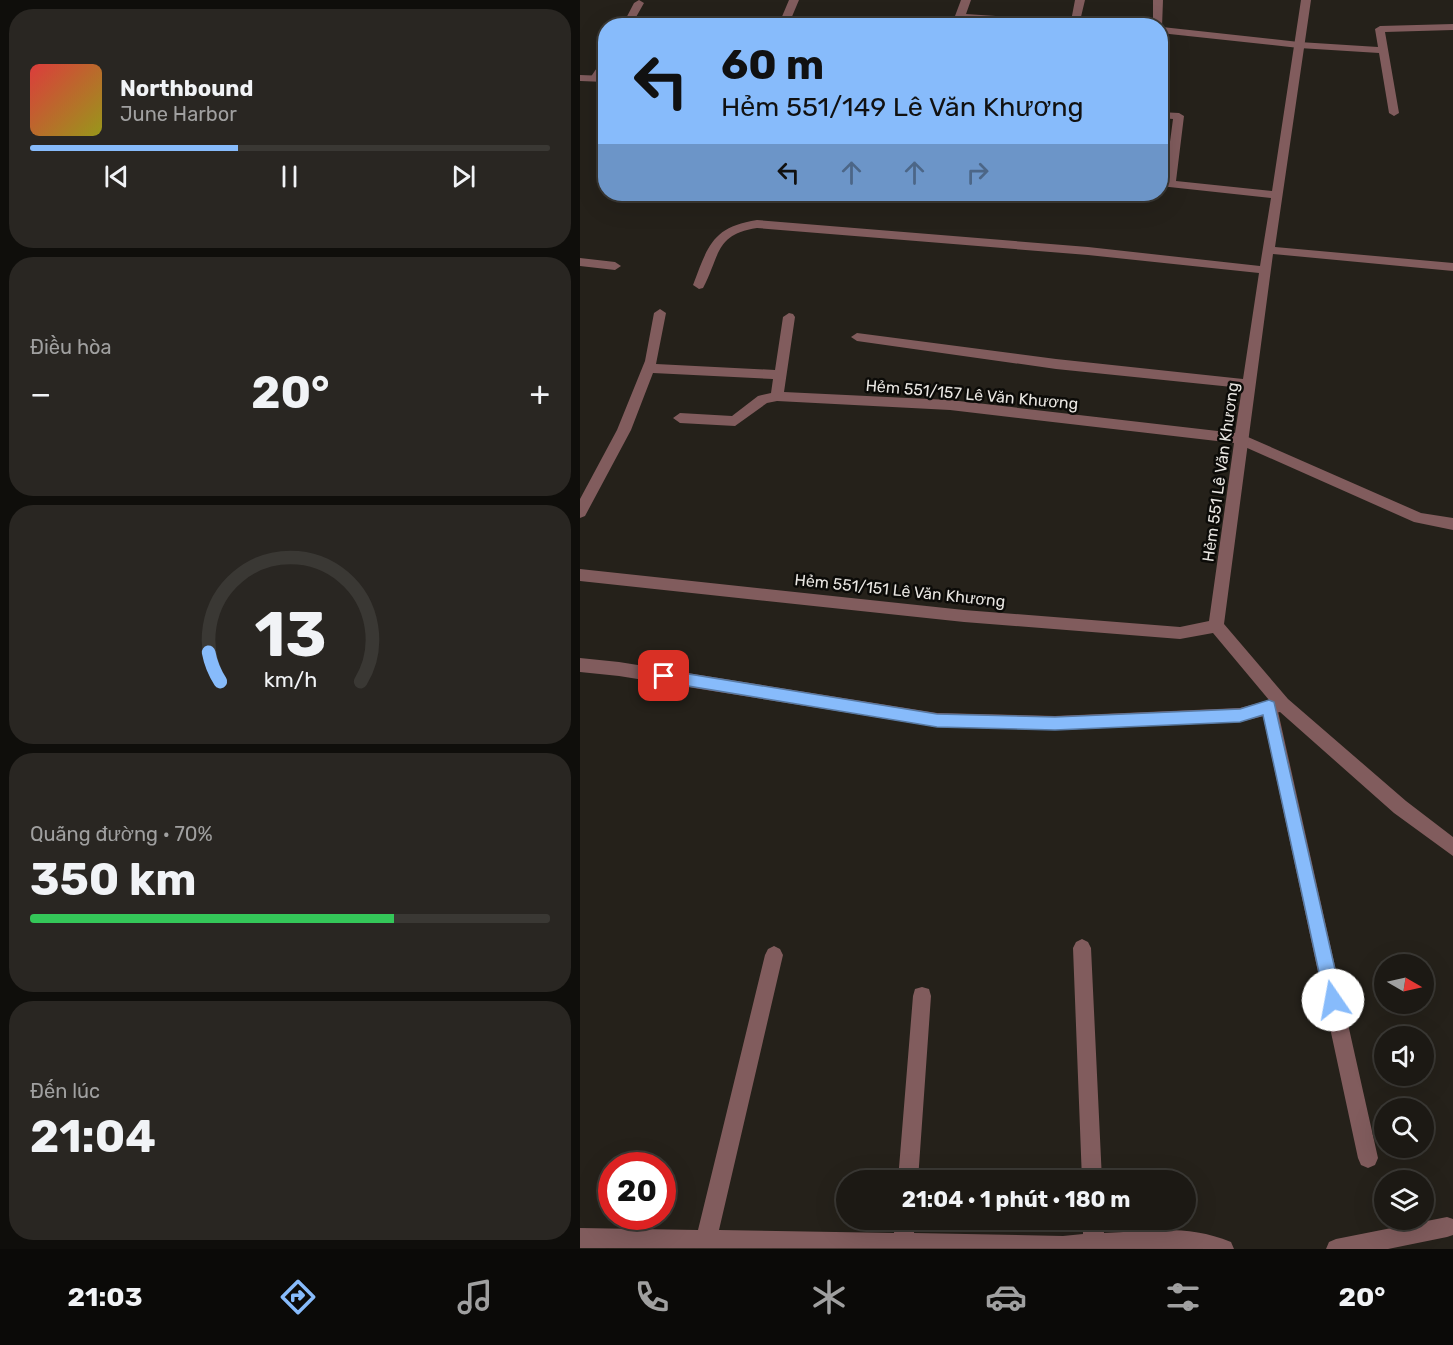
<!DOCTYPE html>
<html lang="vi">
<meta charset="utf-8">
<style>
body{margin:0;font-family:Rubik,sans-serif;background:#292622;color:#f1f3f6;height:100vh;display:flex;flex-direction:column;font-size:22px;white-space:nowrap}
*{box-sizing:border-box;margin:0}
p{font-size:20px;color:#a0a0a0}
.icon{flex:none;width:33px;height:33px;fill:none;stroke:currentColor;stroke-width:2;stroke-linecap:round;stroke-linejoin:round}
.map{position:relative;flex:1;overflow:hidden}
.side{display:flex;flex-direction:column;gap:9px;padding:9px;background:#0f0e0b;width:580px}
.side>*{flex:none}
.hud{position:absolute;left:18px;top:18px;width:570px;height:183px;border-radius:24px;box-shadow:0 6px 24px #0002,0 0 0 2px #3a3834;background:#87bbfb;color:#111;overflow:hidden}
.needle{width:39px;rotate:99deg}
.fabs{position:absolute;left:794px;top:954px;display:grid;gap:12px}
.fabs a{display:grid;place-items:center;width:60px;height:60px;border-radius:50%;background:#1c1914;box-shadow:0 6px 24px #0002,0 0 0 2px #3a3834;font-size:30px}
.speed{position:absolute;left:18px;top:1152px;display:flex;gap:12px;font-size:30px;font-weight:700;text-align:center}
.speed>*{display:grid;place-content:center;width:78px;height:78px;border-radius:50%;background:#1c1914;box-shadow:0 6px 24px #0002,0 0 0 2px #3a3834;line-height:1}
.speed .limit{border:9px solid #d22;background:#fff;color:#111}
.pin{position:absolute;display:grid;place-items:center;width:51px;height:51px;color:#fff;margin:-26px;border-radius:12px;box-shadow:0 3px 9px #0006}
.me{position:absolute;width:66px;margin:-33px;rotate:348deg;stroke-linejoin:round;filter:drop-shadow(0 0 4px #0008)}
.turn{display:flex;align-items:center;gap:21px;height:126px;padding:0 24px;font-size:27px}
.turn .icon{width:78px;height:78px;stroke-width:2.5}
.turn b{display:block;font-size:42px;line-height:51px}
.lanes{display:flex;align-items:center;height:57px;padding:0 24px;background:#0003;justify-content:center;gap:30px;direction:ltr}
.lanes .off{opacity:.35}
.big{font-size:45px;font-weight:700;line-height:1.1}
.side .card{flex:1;display:flex;flex-direction:column;justify-content:center;gap:9px;min-width:0;padding:0 21px;border-radius:24px;background:#292622}
.side .dial{align-items:center;gap:0}
.dial svg{height:156px;overflow:visible;fill:none;stroke:#3a3834;stroke-width:7;stroke-linecap:round;text-anchor:middle}
.dial text{fill:#f1f3f6;stroke:none}
.song{display:flex;align-items:center;gap:18px}
.cover{width:72px;height:72px;border-radius:9px;background:linear-gradient(135deg,hsl(0 70% 55%),hsl(60 70% 35%))}
.played{height:6px;border-radius:3px;background:linear-gradient(90deg,#87bbfb 40%,#3a3834 40%)}
.keys{display:flex;justify-content:space-around;direction:ltr}
.heat{display:flex;justify-content:space-between;align-items:center;font-size:33px;direction:ltr}
.charge{height:9px;border-radius:4px;background:linear-gradient(90deg,#34c759 70%,#3a3834 0)}
.trip{position:absolute;left:256px;top:1170px;width:360px;height:60px;border-radius:30px;background:#1c1914;box-shadow:0 6px 24px #0002,0 0 0 2px #3a3834;font-weight:700;line-height:60px;text-align:center}
.menu{display:flex;height:96px;justify-content:space-around;align-items:center;background:#0b0a08;color:#a0a0a0}
.menu .icon{width:42px;height:42px}
.menu .active{color:#87bbfb}
.menu b{font-size:27px;color:#f1f3f6}
main{display:flex;flex:1;min-height:0}
.map>svg:first-child{display:block}
.lines{fill:none;stroke-linecap:round;stroke-linejoin:round}
.service{fill:#815c5d;fill-rule:evenodd}
.minor{fill:#815c5d;fill-rule:evenodd}
.route{fill:#87bbfb;stroke:#587aa3;stroke-width:1.5}
.labels{text-anchor:middle;stroke-width:5;stroke-linejoin:round;paint-order:stroke}
.street-label{font-size:16px;fill:#e9e6e2;stroke:#0c0b08}
</style>
<main>
<section class="side">
<div class="card">
<div class="song"><i class="cover"></i><div><b>Northbound</b><p>June Harbor</p></div></div>
<div class="played"></div>
<div class="keys"><svg class="icon" aria-label="previous" viewBox="0 0 24 24"><path d="M18 5L8 12l10 7zM5 5v14"/></svg><svg class="icon" aria-label="pause" viewBox="0 0 24 24"><path d="M8 5v14M16 5v14"/></svg><svg class="icon" aria-label="next" viewBox="0 0 24 24"><path d="M6 5l10 7-10 7zM19 5v14"/></svg></div>
</div>
<div class="card"><p>Điều hòa</p>
<div class="heat"><a>−</a><b class="big">20°</b><a>+</a></div>
</div>
<div class="card dial"><svg viewBox="0 0 100 80">
<path d="M14 69A42 42 0 1 1 86 69"/>
<path d="M14 69A42 42 0 0 1 8 54" stroke="#87bbfb"/>
<text x="50" y="56" font-size="32" font-weight="700">13</text>
<text x="50" y="72" font-size="11">km/h</text>
</svg></div>
<div class="card"><p>Quãng đường · 70%</p><b class="big">350 km</b><div class="charge"></div></div>
<div class="card"><p>Đến lúc</p><b class="big">21:04</b></div>
</section>
<div class="map">
<svg width="873" height="1249" viewBox="0 0 873 1249">
<rect width="100%" height="100%" fill="#25211a"/>
<g class="lines">
<path class="service" d="M59,0L64,3L51,26H42L54,3Z
M381,0H391L386,14L491,21L495,0H505L500,21L534,26H480L380,19L375,16Z
M573,0H583L582,27L719,42L798,47L795,29L800,26L873,24V30L805,32L819,113L814,116L809,113L799,53L719,48L580,33V26H573Z
M26,58V69L19,80H11L10,78L23,59Z
M661,434L841,513L873,518V530L834,522L656,443L654,439L656,435Z
M689,700L695,702L697,707L798,1158L795,1165L788,1168L781,1165L778,1158L681,707L683,702Z"/>
<path class="minor" d="M209,0H219L208,26H198Z
M721,0H731L695,247L873,263V271L693,254L644,624L708,699L826,801L873,837V856L814,813L700,712L660,722L475,730L357,727L39,676L0,672V658L39,662L357,713L475,716L660,708L689,700L633,633L600,639L384,622L0,581V569L384,610L600,627L629,621L654,443L370,410L197,401L187,403L155,426L100,423L93,418L100,413L152,416L178,396L191,393L193,379L73,373L51,430L5,516L0,518V499L37,430L65,361L74,313L80,309L86,313L76,364L195,370L203,317L209,313L213,314L215,317L204,392L370,400L655,433L662,388L476,369L277,341L271,337L277,333L476,359L663,379L679,273L508,255L177,228C135,234 140,256 123,288L119,289L113,285C128,246 132,227 177,220L508,247L680,266L691,198L580,186V180H585L593,119L580,118V112L599,113L604,116L596,181L692,191Z
M0,75L26,76V82L0,81Z
M0,258L35,262L41,266L35,270L0,266Z
M502,939L508,942L511,948L522,1180H502L493,948L496,942Z
M194,946L200,949L203,955L139,1230L314,1233L315,1220H335L334,1233L483,1236L503,1234V1220H523L524,1233C569,1231 608,1224 651,1242L654,1249L0,1248V1228L118,1230L185,955L188,949Z
M342,987L349,989L351,996L338,1180H318L333,996L335,989Z
M867,1217L873,1219V1235L867,1237L808,1249H746L749,1242L756,1239Z"/>
</g>
<path class="route" d="M84,670L357,714L475,717L660,709L689,700L694,702L762,1000L759,1006L753,1008L747,1006L745,1000L683,715L660,722L475,730L357,727L84,682L77,676Z"/>
<g class="labels">
<g class="street-label">
<text transform="translate(392 394) rotate(5)" y="6">Hẻm 551/157 Lê Văn Khương</text>
<text transform="translate(640 472) rotate(-82)" y="6">Hẻm 551 Lê Văn Khương</text>
<text transform="translate(320 590) rotate(6)" y="6">Hẻm 551/151 Lê Văn Khương</text>
</g>
</g>
</svg>
<div class="fabs">
<a><svg class="needle" viewBox="-14 -14 28 28"><path d="M0-13l5 13h-10z" fill="#e53935"/><path d="M0 13l5-13h-10z" fill="#a0a0a0"/></svg></a>
<a><svg class="icon" aria-label="sound" viewBox="0 0 24 24"><path d="M4 9h4l5-4v14l-5-4H4zM17 9q2 3 0 6"/></svg></a>
<a><svg class="icon" aria-label="search" viewBox="0 0 24 24"><circle cx="10" cy="10" r="6"/><path d="M15 15l6 6"/></svg></a>
<a><svg class="icon" aria-label="layers" viewBox="0 0 24 24"><path d="M12 4l9 5-9 5-9-5zM3 14l9 5 9-5"/></svg></a>
</div>
<div class="speed"><div class="limit">20</div></div>
<div class="pin" style="left:84px;top:676px;background:#d93025"><svg class="icon" aria-label="arrive" viewBox="0 0 24 24"><path d="M6 21V4h12l-3 4 3 4H6"/></svg></div>
<svg class="me" style="left:753px;top:1000px" viewBox="-20 -20 40 40"><circle r="19" fill="#fff"/><path d="M0-13L10 11 0 6-10 11z" fill="#87bbfb"/></svg>
<div class="trip">21:04 · 1 phút · 180 m</div>
<div class="hud">
<div class="turn"><svg class="icon" aria-label="left" viewBox="0 0 24 24"><path d="M17 20v-9H6M10 6l-5 5 5 5"/></svg><div><b>60 m</b>Hẻm 551/149 Lê Văn Khương</div></div>
<div class="lanes"><svg class="icon" aria-label="left" viewBox="0 0 24 24"><path d="M17 20v-9H6M10 6l-5 5 5 5"/></svg><svg class="icon off" aria-label="ahead" viewBox="0 0 24 24"><path d="M12 20V5M6 11l6-6 6 6"/></svg><svg class="icon off" aria-label="ahead" viewBox="0 0 24 24"><path d="M12 20V5M6 11l6-6 6 6"/></svg><svg class="icon off" aria-label="right" viewBox="0 0 24 24"><path d="M7 20v-9h11M14 6l5 5-5 5"/></svg></div>
</div>
</div>
</main>
<nav class="menu">
<b>21:03</b>
<svg class="icon active" aria-label="directions" viewBox="0 0 24 24"><path d="M12 3l9 9-9 9-9-9zM9 14v-3h6M13 9l2 2-2 2"/></svg>
<svg class="icon" aria-label="music" viewBox="0 0 24 24"><path d="M9 18V5l10-2v13"/><circle cx="6" cy="18" r="3"/><circle cx="16" cy="16" r="3"/></svg>
<svg class="icon" aria-label="phone" viewBox="0 0 24 24"><path d="M5 4h4l2 5-3 2q2 4 5 5l2-3 5 2v4C11 20 4 13 5 4z"/></svg>
<svg class="icon" aria-label="climate" viewBox="0 0 24 24"><path d="M12 3v18M4 7l16 10M4 17L20 7"/></svg>
<svg class="icon" aria-label="car" viewBox="0 0 24 24"><path d="M5 17H2v-5l4-1 3-4h7l3 4 3 1v5h-3M9 17h6M6 11h13"/><circle cx="7" cy="17" r="2"/><circle cx="17" cy="17" r="2"/></svg>
<svg class="icon" aria-label="filters" viewBox="0 0 24 24"><path d="M4 7h16M4 17h16"/><circle cx="9" cy="7" r="2"/><circle cx="15" cy="17" r="2"/></svg>
<b>20°</b>
</nav>
